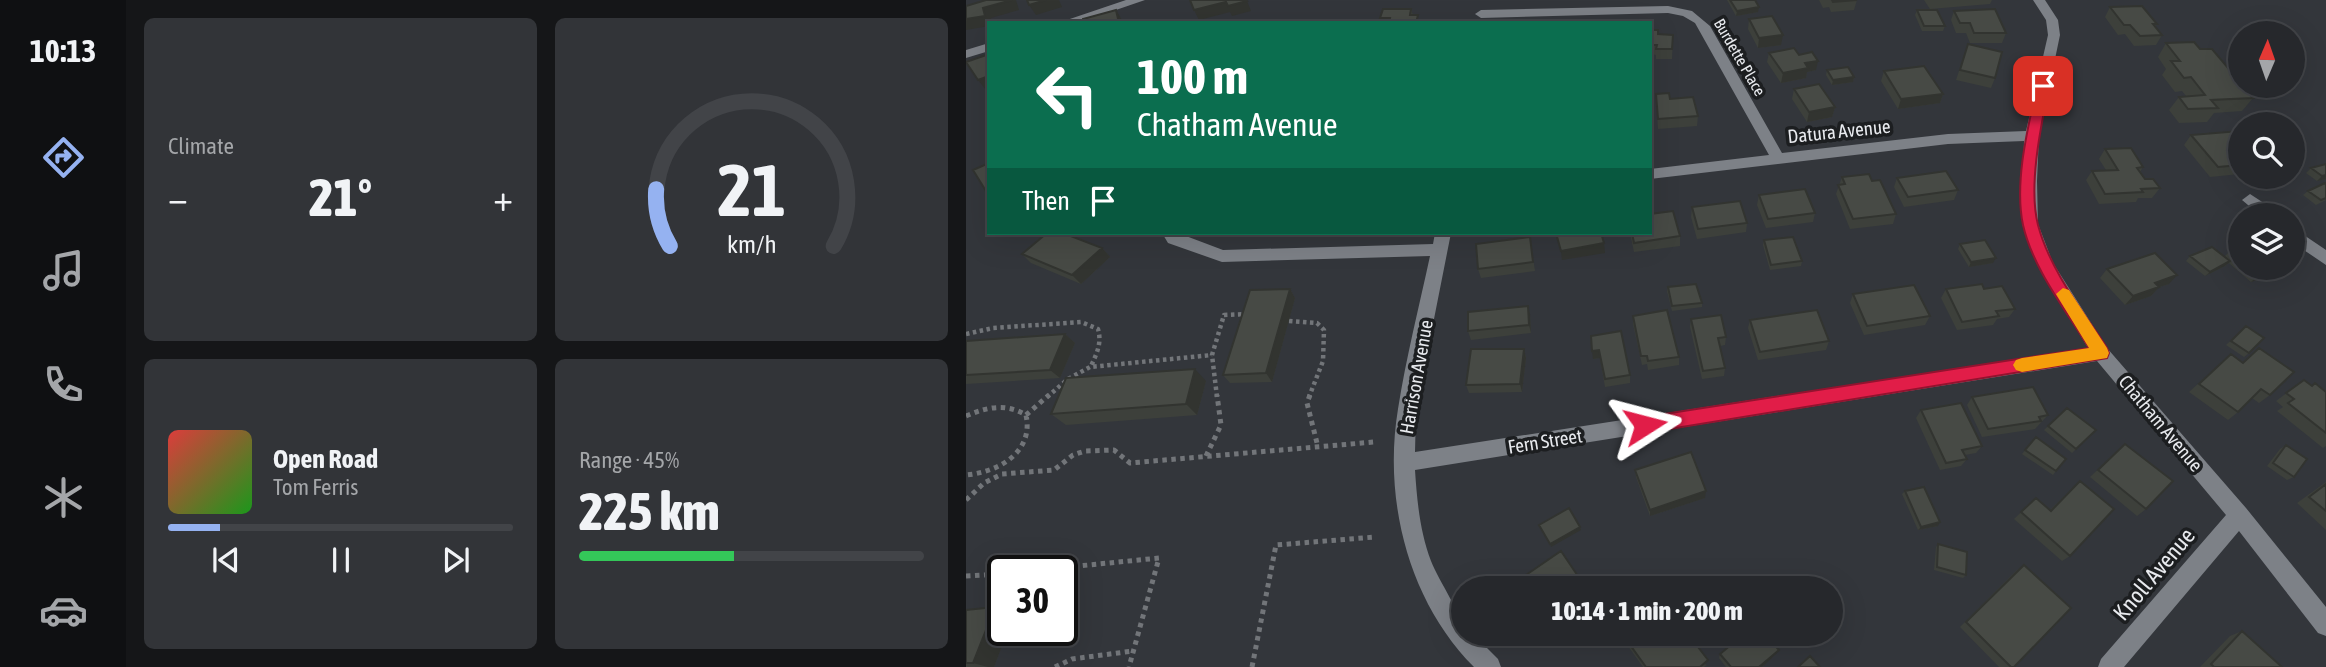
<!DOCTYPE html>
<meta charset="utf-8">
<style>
body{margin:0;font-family:"Asap Condensed",sans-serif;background:#323438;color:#f1f3f6;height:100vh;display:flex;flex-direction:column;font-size:26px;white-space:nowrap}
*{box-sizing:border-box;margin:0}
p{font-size:23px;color:#a4a6a9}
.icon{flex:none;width:38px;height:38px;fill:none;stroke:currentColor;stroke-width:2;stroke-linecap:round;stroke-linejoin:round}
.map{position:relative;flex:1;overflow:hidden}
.side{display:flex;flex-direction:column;gap:18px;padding:18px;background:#151618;width:840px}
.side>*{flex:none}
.guide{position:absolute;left:21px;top:21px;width:665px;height:214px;border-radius:0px;box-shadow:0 7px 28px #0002,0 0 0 2px #424448;background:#0b6e4f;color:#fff;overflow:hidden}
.needle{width:46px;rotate:2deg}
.buttons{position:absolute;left:1262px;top:21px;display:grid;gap:14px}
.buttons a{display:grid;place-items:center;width:77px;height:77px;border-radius:50%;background:#26282c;box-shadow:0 7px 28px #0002,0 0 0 2px #424448;font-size:35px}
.speed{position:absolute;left:21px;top:555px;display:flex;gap:14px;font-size:35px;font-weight:700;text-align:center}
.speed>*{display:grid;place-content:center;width:91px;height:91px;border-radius:50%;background:#26282c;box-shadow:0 7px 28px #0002,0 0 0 2px #424448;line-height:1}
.speed .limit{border:4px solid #111;border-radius:10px;background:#fff;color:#111}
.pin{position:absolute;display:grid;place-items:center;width:60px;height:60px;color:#fff;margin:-30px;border-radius:14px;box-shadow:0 4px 10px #0006}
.me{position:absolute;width:77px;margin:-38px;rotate:81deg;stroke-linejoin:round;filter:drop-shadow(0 0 5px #0008)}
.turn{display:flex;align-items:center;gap:24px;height:147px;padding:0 35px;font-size:32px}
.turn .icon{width:91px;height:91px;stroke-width:2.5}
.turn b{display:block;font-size:49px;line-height:60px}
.then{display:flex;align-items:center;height:66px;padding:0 35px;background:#0003;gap:14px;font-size:26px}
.big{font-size:52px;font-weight:800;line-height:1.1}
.side .widget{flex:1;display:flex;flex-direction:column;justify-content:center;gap:10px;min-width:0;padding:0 24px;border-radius:10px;background:#323438}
.side .dial{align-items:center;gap:0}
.dial svg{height:182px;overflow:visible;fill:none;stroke:#424448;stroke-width:7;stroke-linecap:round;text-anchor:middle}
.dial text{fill:#f1f3f6;stroke:none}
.song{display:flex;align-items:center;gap:21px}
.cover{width:84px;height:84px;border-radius:10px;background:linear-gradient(135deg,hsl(0 70% 55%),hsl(120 70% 35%))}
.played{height:7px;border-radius:4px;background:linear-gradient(90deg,#95b2f1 15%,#424448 15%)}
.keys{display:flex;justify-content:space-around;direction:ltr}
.heat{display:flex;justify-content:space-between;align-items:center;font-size:38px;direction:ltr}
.charge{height:10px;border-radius:5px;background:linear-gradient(90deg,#34c759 45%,#424448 0)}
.side .tiles{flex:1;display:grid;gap:18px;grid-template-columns:repeat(2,1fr)}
.trip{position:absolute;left:485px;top:576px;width:392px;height:70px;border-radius:35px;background:#26282c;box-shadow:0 7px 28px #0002,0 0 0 2px #424448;font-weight:800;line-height:70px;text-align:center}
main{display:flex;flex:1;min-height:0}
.menu{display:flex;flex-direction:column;width:126px;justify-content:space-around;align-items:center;background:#0f1012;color:#a4a6a9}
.menu .icon{width:49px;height:49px}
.menu .active{color:#95b2f1}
.menu b{font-size:32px;color:#f1f3f6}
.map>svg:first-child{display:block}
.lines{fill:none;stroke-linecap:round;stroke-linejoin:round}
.path-far1{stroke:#727579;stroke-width:4.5;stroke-dasharray:3.5 3.5;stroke-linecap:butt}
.path{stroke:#727579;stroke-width:5;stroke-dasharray:4.5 4.5;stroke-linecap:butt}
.minor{fill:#7d8187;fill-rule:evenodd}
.wall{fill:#3d403b}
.shaded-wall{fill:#323430}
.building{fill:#474a45;stroke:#323430;stroke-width:2}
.route{fill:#e11d48;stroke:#92132f;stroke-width:2}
.slow{fill:#f59e0b}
.labels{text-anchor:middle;stroke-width:7;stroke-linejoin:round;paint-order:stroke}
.far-street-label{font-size:16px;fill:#e8eaee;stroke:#1c1e20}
.street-label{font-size:19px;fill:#e8eaee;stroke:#1c1e20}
.near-street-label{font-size:23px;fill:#e8eaee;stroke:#1c1e20}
</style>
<main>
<nav class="menu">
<b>10:13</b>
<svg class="icon active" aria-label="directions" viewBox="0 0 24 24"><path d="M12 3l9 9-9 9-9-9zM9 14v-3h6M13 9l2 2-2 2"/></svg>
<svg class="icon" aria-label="music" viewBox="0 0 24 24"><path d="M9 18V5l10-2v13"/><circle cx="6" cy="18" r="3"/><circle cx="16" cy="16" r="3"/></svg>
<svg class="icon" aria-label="phone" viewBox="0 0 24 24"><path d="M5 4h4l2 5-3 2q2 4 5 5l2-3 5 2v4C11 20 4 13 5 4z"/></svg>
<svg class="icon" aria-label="climate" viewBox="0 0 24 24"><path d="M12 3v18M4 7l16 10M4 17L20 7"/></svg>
<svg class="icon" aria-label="car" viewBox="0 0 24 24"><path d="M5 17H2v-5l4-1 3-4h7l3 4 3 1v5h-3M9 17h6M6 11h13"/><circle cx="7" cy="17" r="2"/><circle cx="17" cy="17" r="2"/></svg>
</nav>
<section class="side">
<div class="tiles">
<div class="widget"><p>Climate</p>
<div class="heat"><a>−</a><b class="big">21°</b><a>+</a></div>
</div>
<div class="widget dial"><svg viewBox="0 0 100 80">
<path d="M14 69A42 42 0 1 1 86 69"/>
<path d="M14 69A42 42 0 0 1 8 44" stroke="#95b2f1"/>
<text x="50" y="56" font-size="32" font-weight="700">21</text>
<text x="50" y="72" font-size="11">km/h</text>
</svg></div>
<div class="widget">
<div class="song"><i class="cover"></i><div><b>Open Road</b><p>Tom Ferris</p></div></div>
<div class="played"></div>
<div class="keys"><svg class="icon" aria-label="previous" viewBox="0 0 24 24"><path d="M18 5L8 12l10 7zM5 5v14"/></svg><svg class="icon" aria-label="pause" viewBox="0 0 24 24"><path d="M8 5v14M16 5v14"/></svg><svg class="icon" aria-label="next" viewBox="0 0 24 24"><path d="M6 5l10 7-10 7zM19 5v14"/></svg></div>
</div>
<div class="widget"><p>Range · 45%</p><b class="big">225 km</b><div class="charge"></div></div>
</div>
</section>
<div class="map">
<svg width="1360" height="667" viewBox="0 0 1360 667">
<rect width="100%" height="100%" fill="#33363b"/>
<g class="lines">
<path class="path-far1" d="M323,321L351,323L358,330L357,361L343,397
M0,334L27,328L115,322L132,329C136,343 131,353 125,366
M81,397L102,379L124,367L246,355
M251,397L246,355L258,315L281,314"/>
<path class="path" d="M344,395L341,403L352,447
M60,415L83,395
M0,416C21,407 40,403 60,415C68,452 33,472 0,475
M240,456L255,425L251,395
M0,500L18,483L36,474L88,470L107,455L119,451L148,450L164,463L408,442
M72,570L193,558L163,667
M0,576L37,574
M89,667L106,659L167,651
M286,667L310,545L409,537"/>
<path class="minor" d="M160,0H179L112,23H92Z
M1067,0H1079L1092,20L1094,35L1073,136L1071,181L1072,224L1087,263L1141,348L1280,508L1360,607V636L1352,633L1273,531L1158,667H1132L1135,659L1260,515L1131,361L449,470C451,501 454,532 465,561C473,582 497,614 497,634H507L532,659L535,667H508C442,601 417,499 432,409C440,358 453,307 464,256L256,262L202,243L196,233H212L257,250L467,244L469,233H485L450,410L449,452L1122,348L1072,265L1056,224L1058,141L982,144L684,179V169L803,155L729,23L717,16L702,13L515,18L509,14L515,10L702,6L726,11L744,26L816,153L982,134L1060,131L1082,35L1080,20Z
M23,43V51L0,58V50Z
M1284,194L1310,211L1312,215H1294L1276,200Z
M1326,227L1360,250V265L1326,242Z"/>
</g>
<path class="wall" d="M761,0H789L792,12L770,16Z
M853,0H891L888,10L865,12L863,7L857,8Z
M958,0H1026L1024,4L964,9Z
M1144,7L1191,24L1189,27L1196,35L1190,45L1168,46L1159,34L1152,35L1139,17Z
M445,9L447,15L454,23H416L414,18Z
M951,10L979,26L977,31H956L949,15Z
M988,11L1040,33L1036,43H1004L1000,33H990L985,20Z
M783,19L815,45L792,48L782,29Z
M684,30L692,34L707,35L706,59H690V55L684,54Z
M1200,43L1234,49L1287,98L1276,111L1248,113L1241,122L1213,123L1203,110L1213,97L1220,96L1216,91L1209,92L1196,75L1200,69L1192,57Z
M1002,44L1029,78L1025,88L990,80Z
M803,53L833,55L850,70L841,72L840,78L815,83L801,62Z
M861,70L888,77L887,82L866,85L860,75Z
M918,71L977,94L974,103L932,109L915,81Z
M828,89L869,107L866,117L841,122L826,99Z
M690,94L732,116L731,126L692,129Z
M1274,131V174L1244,177L1218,145L1225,135Z
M1139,149L1177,167L1174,172L1179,179L1194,188L1186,198H1172L1170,202L1133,204L1120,180L1126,171L1140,170L1133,159Z
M1345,168L1360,179L1351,181L1340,173Z
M876,177L906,181L930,214L927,224L884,229L870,194Z
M931,178L992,190L988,200L938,207L928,187Z
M1342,191L1360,200L1350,205L1337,195Z
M793,195L849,213L847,222L800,228L791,205Z
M726,207L781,223L780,232L731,239L725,217Z
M664,233H684L714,236V246L668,252Z
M564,237L569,271L515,278L512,269Z
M798,240L836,261L835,266L804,270L797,245Z
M994,244L1027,263L1003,267L992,249Z
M1274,246V268H1321L1319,270L1285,282L1263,263L1259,266L1239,276L1220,261L1224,256L1258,257L1266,249Z
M136,248L144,257L115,284L65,263L56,254Z
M1141,269L1203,284L1193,287L1185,296L1159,305L1134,278Z
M702,287L736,303V307L706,311L701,291Z
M324,289L329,298L306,382L264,383L257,375Z
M980,289H1018L1049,309L1043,317L1031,319L1027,325L991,330L975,298Z
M887,294L964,316L959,325L898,335L884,303Z
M562,306L564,314L565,333L505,340L502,331Z
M667,316L713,357V365L682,370L681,364L676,365L667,324Z
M725,319L760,337L759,345L754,346L759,368L758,376L736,379L724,327Z
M784,320L863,341L860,350L792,360L782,328Z
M1280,326L1283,353L1278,357L1260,345Z
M655,331L664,375V383L639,387L634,358L627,359Z
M99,334L109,343L94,378L0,384V341Z
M1293,348L1304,395L1293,403L1286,398L1272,412L1262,420L1223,392L1265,354L1277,362Z
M558,349L560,358L556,392L503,393L500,385Z
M1338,380L1346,386L1360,392V446L1357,448L1311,411L1317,407L1310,401Z
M240,381L231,415L100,425L85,414Z
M1006,397L1082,415L1069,429L1016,437L1001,405Z
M1101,408L1130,430L1106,453L1078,430Z
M955,410L1016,446L1010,453L999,455L1001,459L995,466L974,470L950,418Z
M1070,437L1090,471L1087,475L1056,454Z
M1159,444L1180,509L1171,516L1124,477Z
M1320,445L1328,477L1321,480L1301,466L1314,449Z
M669,470L739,498L684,516L670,477Z
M1114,481L1104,556L1096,561L1048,519L1070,498L1084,510Z
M1360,482V530L1331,503Z
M939,491L972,526L952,530L936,494Z
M972,544L1000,575L997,578L968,570L970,547Z
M1058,565L1048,667H1033L994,627L1051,570Z
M0,610L42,630L28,667H0Z
M1276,631L1316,667H1234L1264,636Z
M657,635L741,665L738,667H677L657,639Z
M754,654H810L796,667H760L753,658Z"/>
<path class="shaded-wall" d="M46,0H50L53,10L25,18L26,23H23V26L0,30V19L17,8Z
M80,0H93L96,7L70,15L63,5Z
M281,1L285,11L266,16L264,12L233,20L228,10L260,2Z
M793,7L792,12L770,16L771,11Z
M150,10L156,20L157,23H153Z
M817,35L815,45L792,48L793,38Z
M852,61L850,70L841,72L840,78L815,83L817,73L839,63Z
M23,76V89L20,90L12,80Z
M888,77L887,82L866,85L867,80Z
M977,94L974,103L932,109L935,99Z
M869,107L866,117L841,122L843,112Z
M1360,175V179L1351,181L1356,176Z
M638,243L639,253L596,260L595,251Z
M136,248L144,257L115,284L106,275Z
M1030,258L1027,263L1003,267L1005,262Z
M1264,261L1259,266L1239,276L1244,272Z
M1309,268H1321L1319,270L1285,282L1294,273Z
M1211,275L1203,284L1193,287L1185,296L1159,305L1167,296L1189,283Z
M324,289L329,298L306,382L300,373Z
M562,306L564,314L565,333L563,325Z
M99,334L109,343L94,378L84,370Z
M558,349L560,358L556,392L554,384Z
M633,350L634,358L627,359L626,351Z
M229,369L240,381L231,415L220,404Z
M740,491L739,498L684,516V510Z
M974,522L972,526L952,530L955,527Z
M614,527L615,530L585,547L584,544Z
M29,607L37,610V630H42L28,667H22L7,663Z
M559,634H568L561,639Z
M813,650L810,654L796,667H793Z"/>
<path class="building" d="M20,0H46L17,8L19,16L0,19V6Z
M61,0H80L63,5Z
M224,0H280L281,1L262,6L260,2L228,10Z
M764,0H789L793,7L771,11Z
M866,0H891L867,2Z
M1176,6L1191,24H1187L1196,35L1174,36L1164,25H1158L1144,7Z
M417,9H445L444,15H452L450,23H423L424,18H414Z
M1029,9L1040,33H1008L1004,23H994L988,11Z
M150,10L153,23H117V19Z
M951,10H971L979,26H958Z
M806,16L817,35L793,38L783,19Z
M684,30H692V34L707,35L706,49H690L691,45H684Z
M1228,42L1234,49H1246L1274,82V86H1277L1287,98L1245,100L1252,108L1222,109L1213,97L1239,95L1225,77L1218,78L1205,61H1214L1200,43Z
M1002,44L1036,52L1029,78L994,70Z
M828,48L833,55L846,52L852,61L839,63L842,68L817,73L803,53Z
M23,54V76L12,80L0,62Z
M958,66L977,94L935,99L918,71Z
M882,67L888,77L867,80L861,70Z
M853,84L869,107L843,112L828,89Z
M703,93L704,99L727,97L732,116L692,119L690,94Z
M1274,131V165L1252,167L1225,135Z
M1165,148L1177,167L1171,168L1179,179H1187L1194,188L1175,189L1177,192L1139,194L1126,171L1152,170L1139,149Z
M23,163V196L7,170Z
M1360,164V175L1356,176L1345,168Z
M980,171L992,190L942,197L931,178Z
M903,174L906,181L914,180L930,214L887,219L872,185L879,184L876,177Z
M1359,183L1360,184V198L1355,200L1342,191Z
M839,189L849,213L802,219L793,195Z
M774,201L781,223L732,229L726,207Z
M707,211L714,236L668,243L666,233H684V214Z
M81,233H97L136,248L106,275L56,254Z
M590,233H635L638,243L595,251Z
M564,237L567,262L512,269L510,244Z
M827,237L836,261L805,265L798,240Z
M1019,240L1030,258L1005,262L994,244Z
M1274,246V256L1266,249Z
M1246,247L1264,261L1244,272L1224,256Z
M1189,253L1211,275L1189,283L1193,287L1167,296L1141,269Z
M1288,268H1309L1294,273Z
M730,284L736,303L706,306L702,287Z
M1016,284L1018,289L1036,286L1049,309L1030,311L1033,316L996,322L980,289Z
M948,285L964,316L901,326L887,294Z
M324,289L300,373L257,375L284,290Z
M562,306L563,325L502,331V312Z
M701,310L713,357L682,361L681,356H675L667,316Z
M851,310L863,341L794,352L784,320Z
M755,315L760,337L752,338L759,368L737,371L725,319Z
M1280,326L1298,338L1283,353L1265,341Z
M655,331L664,375L639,379L633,350L626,351L625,336Z
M99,334L84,370L0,375V341Z
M1293,348L1328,372L1304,395L1295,389L1272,412L1233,384L1265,354L1277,363Z
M505,349H558L554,384L500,385Z
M229,369L220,404L85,414L100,378Z
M1338,380L1346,386L1349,383L1360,392V433L1322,403L1328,399L1320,393Z
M1067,387L1082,415L1073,417L1075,421L1022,429L1006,397Z
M995,403L1016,446L996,450L1001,459L980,463L955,410Z
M1101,408L1130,430L1110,449L1082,426Z
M1070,437L1100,459L1090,471L1059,450Z
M1159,444L1207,481L1180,509L1132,470Z
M1320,445L1341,459L1328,477L1307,463Z
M725,452L740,491L684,510L669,470Z
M1114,481L1148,509L1104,556L1055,512L1070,498L1085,511Z
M1360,484V511L1343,497Z
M958,487L974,522L955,527L939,491Z
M603,508L614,527L584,544L573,525Z
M972,544L1001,552L1000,575L971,567Z
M595,551L620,588H541Z
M1058,565L1105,608L1048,667H1045L1000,622Z
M29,607L7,663H0V610Z
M1276,631L1316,667H1248L1245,664Z
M659,634H722L742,660L734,667H680L657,635Z
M778,634H799L813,650L793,667H765L754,654Z
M844,656L854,667H832Z"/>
<path class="route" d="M1077,82L1083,86C1075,126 1062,186 1072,225C1084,270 1116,310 1141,348L1143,353L1141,358L679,433L673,430L671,425L673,419L679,417L1123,348C1100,310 1067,269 1057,225C1048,182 1062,127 1071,86Z"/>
<path class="slow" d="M1097,288L1103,290L1141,348L1143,353L1141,358L1056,372L1050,370L1047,365L1050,360L1056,358L1123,348L1090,294Z"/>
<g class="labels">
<g class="far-street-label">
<text transform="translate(774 57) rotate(60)" y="6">Burdette Place</text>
</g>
<g class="street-label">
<text transform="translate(873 131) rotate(-6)" y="7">Datura Avenue</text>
<text transform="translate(450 377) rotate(-80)" y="7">Harrison Avenue</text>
<text transform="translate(1195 423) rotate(50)" y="7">Chatham Avenue</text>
<text transform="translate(579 441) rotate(-9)" y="7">Fern Street</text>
</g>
<g class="near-street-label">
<text transform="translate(1188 574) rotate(-50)" y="8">Knoll Avenue</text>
</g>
</g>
</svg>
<div class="buttons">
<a><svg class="needle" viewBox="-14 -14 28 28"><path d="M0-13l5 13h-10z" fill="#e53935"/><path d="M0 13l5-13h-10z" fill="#a4a6a9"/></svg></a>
<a><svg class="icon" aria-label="search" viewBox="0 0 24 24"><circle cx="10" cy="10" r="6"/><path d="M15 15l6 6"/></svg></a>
<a><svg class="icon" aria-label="layers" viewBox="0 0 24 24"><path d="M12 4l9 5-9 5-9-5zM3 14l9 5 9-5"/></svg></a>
</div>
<div class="speed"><div class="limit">30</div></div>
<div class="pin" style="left:1077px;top:86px;background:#d93025"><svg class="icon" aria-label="arrive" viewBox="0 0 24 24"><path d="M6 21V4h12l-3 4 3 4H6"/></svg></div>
<svg class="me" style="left:679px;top:425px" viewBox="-20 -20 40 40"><path d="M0-17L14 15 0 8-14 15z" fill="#e11d48" stroke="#fff" stroke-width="4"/></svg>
<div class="trip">10:14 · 1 min · 200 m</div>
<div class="guide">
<div class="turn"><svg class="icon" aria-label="left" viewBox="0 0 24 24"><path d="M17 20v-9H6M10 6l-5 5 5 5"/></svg><div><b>100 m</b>Chatham Avenue</div></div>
<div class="then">Then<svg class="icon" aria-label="arrive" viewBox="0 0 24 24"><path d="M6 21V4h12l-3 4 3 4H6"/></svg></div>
</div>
</div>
</main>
